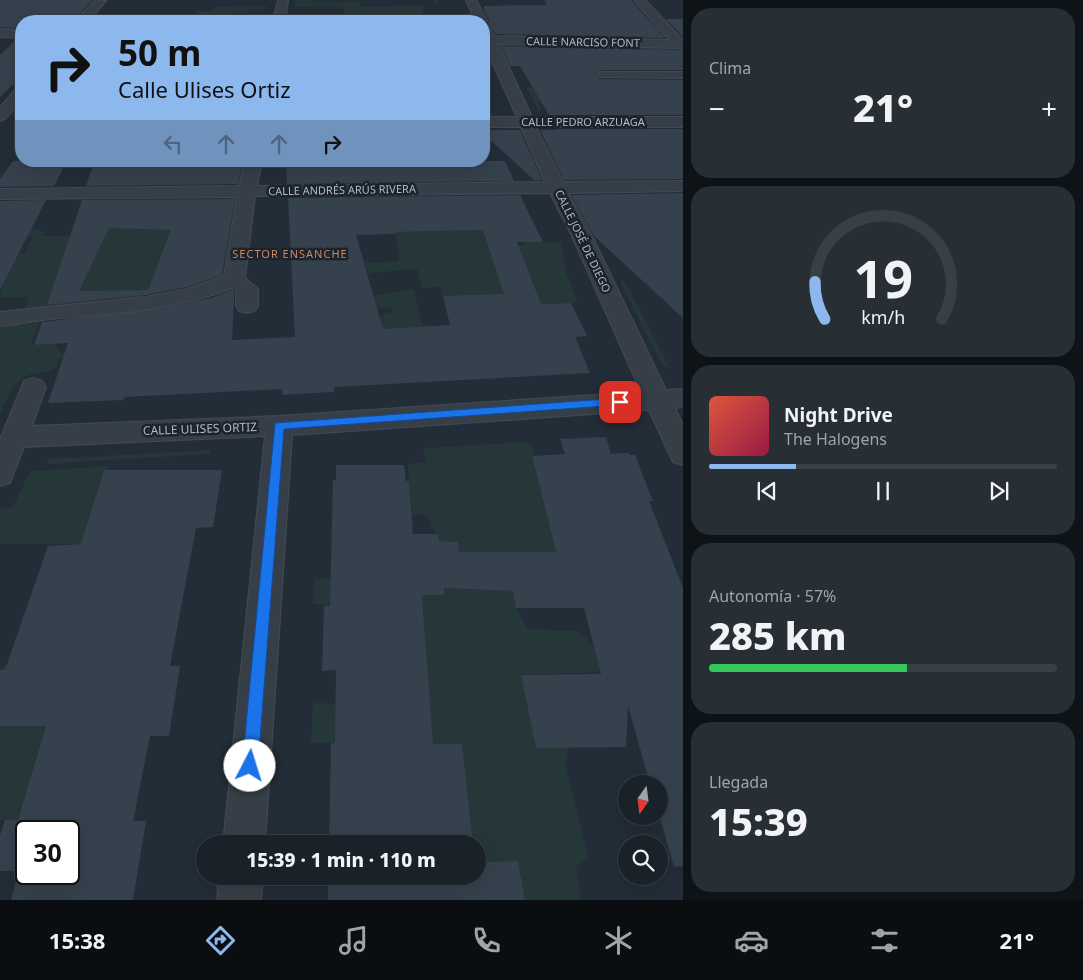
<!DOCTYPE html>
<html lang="es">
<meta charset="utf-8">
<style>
body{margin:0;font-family:"Noto Sans",sans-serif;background:#272f35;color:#f1f3f6;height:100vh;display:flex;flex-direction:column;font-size:19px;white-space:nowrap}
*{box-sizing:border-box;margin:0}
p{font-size:16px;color:#9fa4a8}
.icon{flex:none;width:28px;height:28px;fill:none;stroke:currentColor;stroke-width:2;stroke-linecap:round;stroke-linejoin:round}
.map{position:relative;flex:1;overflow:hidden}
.drawer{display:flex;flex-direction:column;gap:8px;padding:8px;background:#0e1317;width:400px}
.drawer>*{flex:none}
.guide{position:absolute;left:15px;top:15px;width:475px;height:152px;border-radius:20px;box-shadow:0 5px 20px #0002,0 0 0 1px #383f46;background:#8cb8ed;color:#111;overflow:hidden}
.needle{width:32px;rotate:194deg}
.controls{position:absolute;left:618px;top:775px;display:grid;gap:10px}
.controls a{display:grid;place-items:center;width:50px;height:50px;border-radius:50%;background:#1a2229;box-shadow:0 5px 20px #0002,0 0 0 1px #383f46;font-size:25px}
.speed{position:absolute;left:15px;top:820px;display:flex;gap:10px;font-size:25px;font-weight:700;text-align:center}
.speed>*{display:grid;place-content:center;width:65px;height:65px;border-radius:50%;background:#1a2229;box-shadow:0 5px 20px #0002,0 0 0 1px #383f46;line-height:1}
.speed .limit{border:2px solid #111;border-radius:8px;background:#fff;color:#111}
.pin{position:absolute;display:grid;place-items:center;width:42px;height:42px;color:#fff;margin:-21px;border-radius:10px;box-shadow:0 2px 8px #0006}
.me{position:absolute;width:55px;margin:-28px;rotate:5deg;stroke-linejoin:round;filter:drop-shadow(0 0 4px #0008)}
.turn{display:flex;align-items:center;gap:18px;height:105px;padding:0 20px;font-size:22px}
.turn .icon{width:65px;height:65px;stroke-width:2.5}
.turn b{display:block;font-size:35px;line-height:42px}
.lanes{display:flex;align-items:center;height:48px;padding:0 20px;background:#0003;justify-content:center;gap:25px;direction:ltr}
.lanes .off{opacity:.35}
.big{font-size:38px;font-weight:800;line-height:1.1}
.drawer .card{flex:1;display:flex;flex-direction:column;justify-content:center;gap:8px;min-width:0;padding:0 18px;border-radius:20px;background:#272f35}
.drawer .dial{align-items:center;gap:0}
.dial svg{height:130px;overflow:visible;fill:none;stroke:#383f46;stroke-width:7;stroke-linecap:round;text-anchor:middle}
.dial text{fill:#f1f3f6;stroke:none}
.song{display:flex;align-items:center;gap:15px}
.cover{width:60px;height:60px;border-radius:8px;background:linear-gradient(135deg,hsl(10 70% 55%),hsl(340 70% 35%))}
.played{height:5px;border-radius:2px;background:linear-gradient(90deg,#8cb8ed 25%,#383f46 25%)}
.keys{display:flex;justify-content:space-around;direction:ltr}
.heat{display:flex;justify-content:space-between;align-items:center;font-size:28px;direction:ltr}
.charge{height:8px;border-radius:4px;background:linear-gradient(90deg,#34c759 57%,#383f46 0)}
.trip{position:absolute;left:196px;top:835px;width:290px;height:50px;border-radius:25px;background:#1a2229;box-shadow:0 5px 20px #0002,0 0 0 1px #383f46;font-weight:800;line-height:50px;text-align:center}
.tab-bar{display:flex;height:80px;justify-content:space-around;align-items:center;background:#0a0e10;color:#9fa4a8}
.tab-bar .icon{width:35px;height:35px}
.tab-bar .selected{color:#8cb8ed}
.tab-bar b{font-size:22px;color:#f1f3f6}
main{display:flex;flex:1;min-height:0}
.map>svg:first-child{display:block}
.green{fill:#253738}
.building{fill:#35414d;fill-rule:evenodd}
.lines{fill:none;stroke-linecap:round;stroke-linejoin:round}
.service-casing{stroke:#434a53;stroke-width:2}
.minor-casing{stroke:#434a53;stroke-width:2}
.service{fill:#363e47;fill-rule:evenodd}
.minor{fill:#363e47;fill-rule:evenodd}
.route{fill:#1a73e8;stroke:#114b97}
.labels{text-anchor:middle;stroke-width:5;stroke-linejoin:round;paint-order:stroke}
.far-street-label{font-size:11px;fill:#b1b9c3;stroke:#1c232c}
.far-neighbourhood-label{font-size:11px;letter-spacing:1px;fill:#c98a67;stroke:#1c232c}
.street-label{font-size:12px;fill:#b1b9c3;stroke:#1c232c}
</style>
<main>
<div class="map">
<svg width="683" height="900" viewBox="0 0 683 900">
<rect width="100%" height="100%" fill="#232d37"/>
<path class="green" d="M295,0H313V2H359L360,7H393V5H435L433,0H437L438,5L423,6V15L440,21L398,20L396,18L386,19V21L361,20L362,14H344L343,7H294Z
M267,6L266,9H249L248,13H229L228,16H255V19H195L197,11H211L212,7Z
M567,45L683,47V51L586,63L595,102H539L542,110H538L527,88L588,87Z
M390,208L402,232L448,231L473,223L518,245H526V242H561L565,269L578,303L527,304L463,296H443L440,287L422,288L417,269L368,273L364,260L339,262L356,247L362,252L364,260L372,263L398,261L399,255Z
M117,225L169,230L170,237L154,285L145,295L121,300L123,293L92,300L90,306L22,314L29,297H0L2,286L0,254L25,253L34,236H13C25,230 31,226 44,232L42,236H72Z
M624,280L669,367L663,366L620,282Z
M414,289L425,339L378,342L376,319L386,313L392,312V307L382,308L373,306L371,297L377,295Z
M232,294L133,355L59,358C57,377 38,370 27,376C11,384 6,401 0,416V326L39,323L31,345L55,344L60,353H67L194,301Z
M525,442L532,445L535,451L532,456L543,501L565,552H505L516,608L528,629L579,631L594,647L601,672L521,675L527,704H558L568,748L566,766L588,857L576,867L581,900H525L518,861L478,862V844H466L462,744L311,743L313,703L360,704L431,718L423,608L313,604L314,579H331L410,594L444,595V588L463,589L458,542L439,541L438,534C432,529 430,526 430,518L421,514L412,515L408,464L426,462L423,448Z
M210,450V454L47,464L48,459Z
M110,466L82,544H0V509L13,507L30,471Z
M7,663L46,726L26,796L138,799L134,821L0,820V670Z"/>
<path class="building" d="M0,0H92L74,21H21V28L0,27Z
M544,0H631L665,38L495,34L488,23L489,20L484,11V6L547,5Z
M666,19H683V37Z
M16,40H21V77L0,97V55Z
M501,46L683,50V70H602L596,73L598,79L683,80V115H549L520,66H510Z
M557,129H683V179L564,180L540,130H557Z
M484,130H520L542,180H534L484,134Z
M13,161H67L54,186L0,187V179Z
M157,161H243L238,184L86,186L94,162Z
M286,161H505L514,181L287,184Z
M683,193V318L594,236L571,195Z
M520,195L543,242H517L541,304L571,303L587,336L575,337L590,373L334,387V392L313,393L282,395V389L124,397L123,400L48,403L68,343L34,345L42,322L165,308L211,298L232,290L234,292V299L232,340L295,337L288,198ZM483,230L504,294L443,296L450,325L383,329L356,235L395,234V232Z
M235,199L222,275L187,287L145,295L47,305L82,200ZM109,228L171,230L148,290L79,291Z
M46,200L0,290V201Z
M606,437L611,454L629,453L630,455H635L653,501H649L683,588V866L674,867L659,814V784H650L628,706L626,747L536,748L521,675L601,674L584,608H516L513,591L444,588V595H422L433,744H462L473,844H329L331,743H335L336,670L322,671L324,606H330L333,480H336V465H404L406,481H409L413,534H438L439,541L458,542L459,552H556L532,456L565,454L560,439Z
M104,470H222L213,527L196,528L170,666H180L169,736H150L133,821H146L133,900H11L19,871H0V835L5,820H18L46,726H0V670H5L48,546L81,544ZM26,831H69V874H26Z
M518,861L525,900H328V876H478V862Z"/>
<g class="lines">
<defs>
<path id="service" d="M602,72H683V78L598,77V73Z"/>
<path id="minor" d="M95,0L106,1L88,21H76Z
M278,0H288L285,21H273Z
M466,0H476L487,21L485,23L484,21H475Z
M634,0H645L683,40V48L498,44L532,117H683V127H536L563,182L683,181V191L568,193L592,236L666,390L683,389V407L675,408L683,425V465L673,462L649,410L292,435L265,844H223L265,436L24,447L10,483L0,486V439L24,381L33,378L42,381L46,387L32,426L279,416L641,392L572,236L550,193L255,196L245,278L258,289V306L255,311L247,313L239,311L236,306V291L232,288C174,311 111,314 50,319C33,321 17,325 0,326V312L145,297L187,289L224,276L237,197L0,199V189L239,186L245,161H262L257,186L545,182L521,127H484V117H517L484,44V24L488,25L494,36L669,40Z
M0,29L21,30V38L0,37Z
M21,88V101L5,119L0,121V107L16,89Z
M219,876H263L261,900H217Z"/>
</defs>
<use href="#service" class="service-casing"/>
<use href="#minor" class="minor-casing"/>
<use href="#service" class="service"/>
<use href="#minor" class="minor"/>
</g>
<path class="route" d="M620,398L625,402L620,405L284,429L258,766L256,772L250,774L245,772L242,766L275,423Z"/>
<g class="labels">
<g class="far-street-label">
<text transform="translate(583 42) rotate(1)" y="4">CALLE NARCISO FONT</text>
<text x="583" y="126">CALLE PEDRO ARZUAGA</text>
<text transform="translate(342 190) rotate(-1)" y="4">CALLE ANDRÉS ARÚS RIVERA</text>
<text transform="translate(583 241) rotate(64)" y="4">CALLE JOSÉ DE DIEGO</text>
</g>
<g class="far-neighbourhood-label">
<text x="290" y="258">SECTOR ENSANCHE</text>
</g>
<g class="street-label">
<text transform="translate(200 429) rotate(-2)" y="4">CALLE ULISES ORTIZ</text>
</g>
</g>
</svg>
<div class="controls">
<a><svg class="needle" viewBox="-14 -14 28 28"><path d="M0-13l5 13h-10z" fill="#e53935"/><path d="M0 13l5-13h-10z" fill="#9fa4a8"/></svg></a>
<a><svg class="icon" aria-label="search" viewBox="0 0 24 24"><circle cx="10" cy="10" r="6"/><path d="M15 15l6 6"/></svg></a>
</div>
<div class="speed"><div class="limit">30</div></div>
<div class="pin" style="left:620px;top:402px;background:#d93025"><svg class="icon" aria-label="arrive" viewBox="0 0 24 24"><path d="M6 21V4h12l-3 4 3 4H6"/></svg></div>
<svg class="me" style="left:250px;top:766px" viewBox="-20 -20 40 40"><circle r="19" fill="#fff"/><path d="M0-13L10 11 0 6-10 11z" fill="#1a73e8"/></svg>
<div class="trip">15:39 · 1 min · 110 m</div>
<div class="guide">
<div class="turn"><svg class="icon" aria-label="right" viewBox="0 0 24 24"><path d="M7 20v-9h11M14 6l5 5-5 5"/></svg><div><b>50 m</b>Calle Ulises Ortiz</div></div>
<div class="lanes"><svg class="icon off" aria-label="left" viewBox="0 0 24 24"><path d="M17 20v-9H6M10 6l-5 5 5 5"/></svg><svg class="icon off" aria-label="ahead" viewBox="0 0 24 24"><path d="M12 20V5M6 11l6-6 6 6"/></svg><svg class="icon off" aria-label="ahead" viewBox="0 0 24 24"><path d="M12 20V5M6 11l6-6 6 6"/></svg><svg class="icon" aria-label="right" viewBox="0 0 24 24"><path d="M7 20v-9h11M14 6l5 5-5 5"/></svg></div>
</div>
</div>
<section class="drawer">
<div class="card"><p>Clima</p>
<div class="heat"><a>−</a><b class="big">21°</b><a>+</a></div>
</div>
<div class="card dial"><svg viewBox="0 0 100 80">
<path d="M14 69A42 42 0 1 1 86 69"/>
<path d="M14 69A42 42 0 0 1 8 46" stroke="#8cb8ed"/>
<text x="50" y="56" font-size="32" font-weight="700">19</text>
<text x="50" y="72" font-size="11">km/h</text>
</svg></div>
<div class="card">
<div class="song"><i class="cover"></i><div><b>Night Drive</b><p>The Halogens</p></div></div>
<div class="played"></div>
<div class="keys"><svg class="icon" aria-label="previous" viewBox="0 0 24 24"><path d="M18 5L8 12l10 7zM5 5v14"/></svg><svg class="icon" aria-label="pause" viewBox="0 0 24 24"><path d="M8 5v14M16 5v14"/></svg><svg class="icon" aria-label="next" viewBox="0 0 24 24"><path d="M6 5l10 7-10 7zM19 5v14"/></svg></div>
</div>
<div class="card"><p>Autonomía · 57%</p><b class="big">285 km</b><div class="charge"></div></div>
<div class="card"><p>Llegada</p><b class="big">15:39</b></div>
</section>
</main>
<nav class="tab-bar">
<b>15:38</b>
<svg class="icon selected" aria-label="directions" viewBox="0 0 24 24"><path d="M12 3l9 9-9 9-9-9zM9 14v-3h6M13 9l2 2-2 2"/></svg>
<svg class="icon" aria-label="music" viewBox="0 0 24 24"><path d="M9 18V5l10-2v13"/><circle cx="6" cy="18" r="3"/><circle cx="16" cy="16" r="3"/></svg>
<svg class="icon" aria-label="phone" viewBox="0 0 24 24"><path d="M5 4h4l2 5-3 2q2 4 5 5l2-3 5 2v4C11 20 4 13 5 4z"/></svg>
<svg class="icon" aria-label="climate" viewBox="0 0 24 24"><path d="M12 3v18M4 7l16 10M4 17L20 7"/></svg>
<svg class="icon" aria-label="car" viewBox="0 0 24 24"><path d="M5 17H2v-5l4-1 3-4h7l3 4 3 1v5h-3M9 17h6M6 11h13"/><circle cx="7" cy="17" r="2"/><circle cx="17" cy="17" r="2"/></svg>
<svg class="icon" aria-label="filters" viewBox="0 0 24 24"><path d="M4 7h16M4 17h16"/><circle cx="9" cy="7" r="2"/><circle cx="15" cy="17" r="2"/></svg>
<b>21°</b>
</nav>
